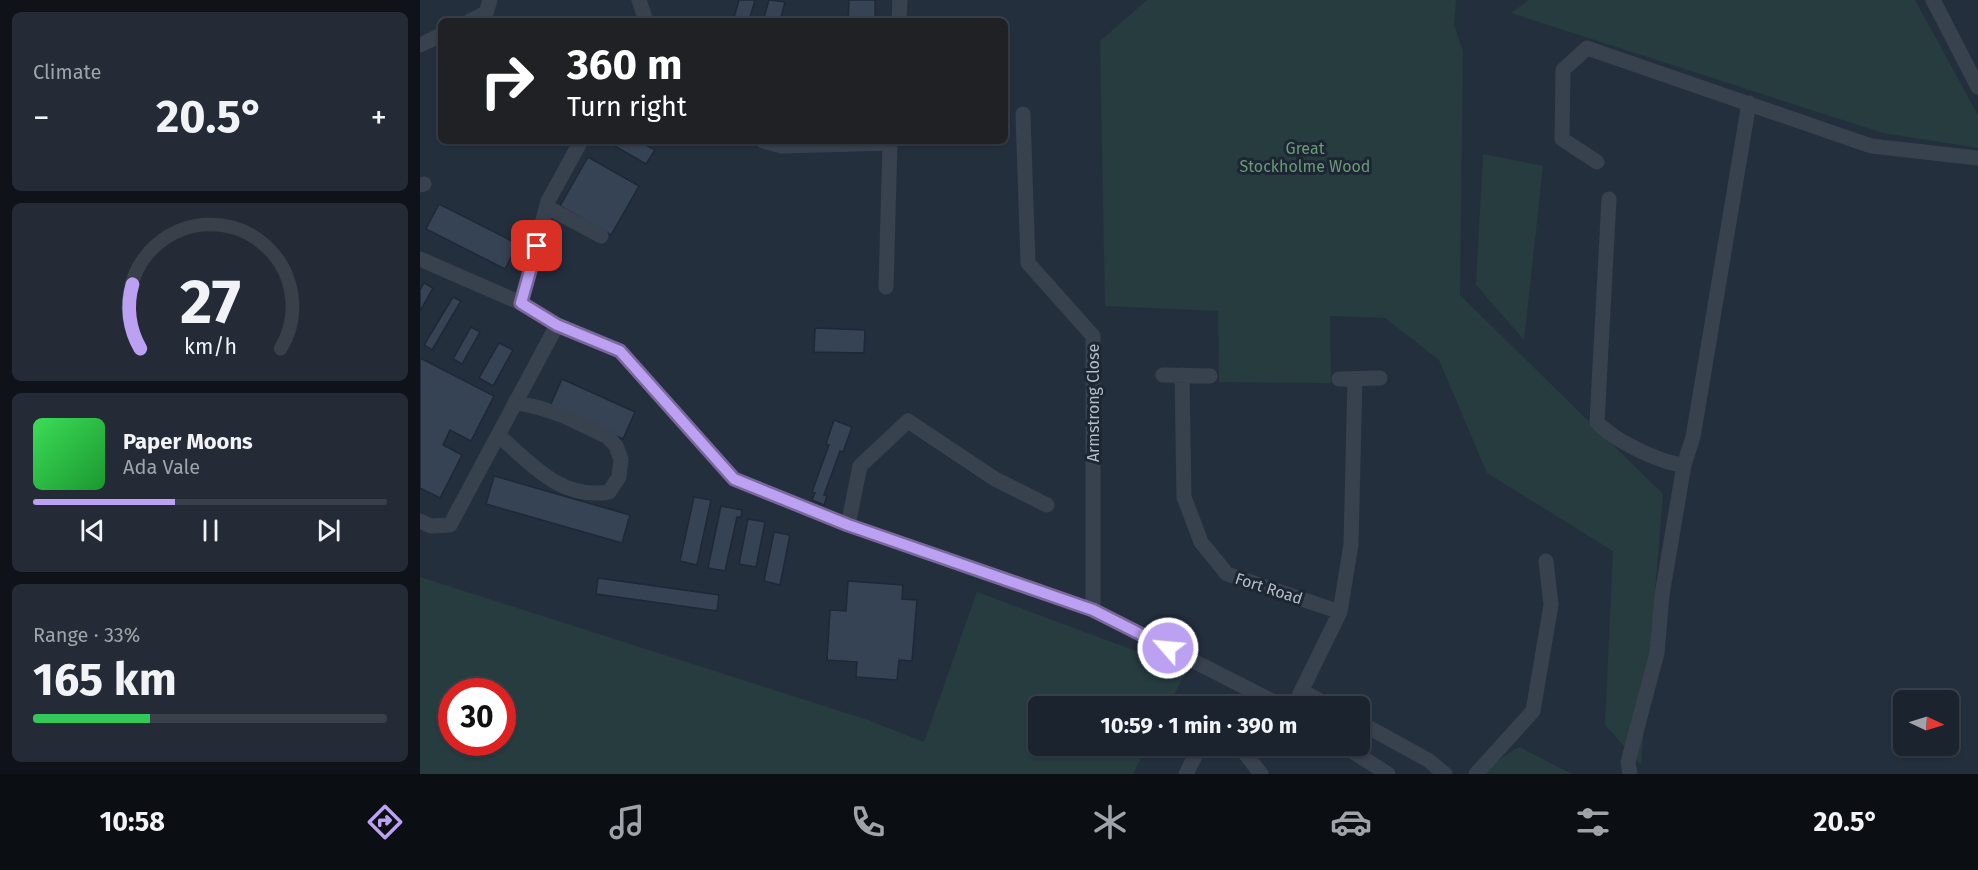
<!DOCTYPE html>
<meta charset="utf-8">
<style>
body{margin:0;font-family:"Fira Sans",sans-serif;background:#242b36;color:#f1f3f6;height:100vh;display:flex;flex-direction:column;font-size:22px;white-space:nowrap}
*{box-sizing:border-box;margin:0}
p{font-size:20px;color:#a0a4aa}
.icon{flex:none;width:33px;height:33px;fill:none;stroke:currentColor;stroke-width:2;stroke-linecap:round;stroke-linejoin:round}
.map{position:relative;flex:1;overflow:hidden}
.drawer{display:flex;flex-direction:column;gap:12px;padding:12px;background:#0f1319;width:420px}
.drawer>*{flex:none}
.banner{position:absolute;left:18px;top:18px;width:570px;height:126px;border-radius:9px;box-shadow:0 2px 4px #0004,0 0 0 2px #39404a;background:#202124;color:#fff;overflow:hidden}
.needle{width:39px;rotate:94deg}
.tools{position:absolute;left:1473px;top:690px;display:grid;gap:12px}
.tools a{display:grid;place-items:center;width:66px;height:66px;border-radius:9px;background:#1b232e;box-shadow:0 2px 4px #0004,0 0 0 2px #39404a;font-size:30px}
.speed{position:absolute;left:18px;top:678px;display:flex;gap:12px;font-size:30px;font-weight:700;text-align:center}
.speed>*{display:grid;place-content:center;width:78px;height:78px;border-radius:50%;background:#1b232e;box-shadow:0 2px 4px #0004,0 0 0 2px #39404a;line-height:1}
.speed .limit{border:9px solid #d22;background:#fff;color:#111}
.pin{position:absolute;display:grid;place-items:center;width:51px;height:51px;color:#fff;margin:-26px;border-radius:12px;box-shadow:0 3px 9px #0006}
.me{position:absolute;width:66px;margin:-33px;rotate:297deg;stroke-linejoin:round;filter:drop-shadow(0 0 4px #0008)}
.turn{display:flex;align-items:center;gap:21px;height:126px;padding:0 30px;font-size:27px}
.turn .icon{width:78px;height:78px;stroke-width:2.5}
.turn b{display:block;font-size:42px;line-height:51px}
.big{font-size:45px;font-weight:700;line-height:1.1}
.drawer .card{flex:1;display:flex;flex-direction:column;justify-content:center;gap:9px;min-width:0;padding:0 21px;border-radius:9px;background:#242b36}
.drawer .dial{align-items:center;gap:0}
.dial svg{height:156px;overflow:visible;fill:none;stroke:#39404a;stroke-width:7;stroke-linecap:round;text-anchor:middle}
.dial text{fill:#f1f3f6;stroke:none}
.song{display:flex;align-items:center;gap:18px}
.cover{width:72px;height:72px;border-radius:9px;background:linear-gradient(135deg,hsl(130 70% 55%),hsl(130 70% 35%))}
.played{height:6px;border-radius:3px;background:linear-gradient(90deg,#bca0f2 40%,#39404a 40%)}
.keys{display:flex;justify-content:space-around;direction:ltr}
.heat{display:flex;justify-content:space-between;align-items:center;font-size:33px;direction:ltr}
.charge{height:9px;border-radius:4px;background:linear-gradient(90deg,#34c759 33%,#39404a 0)}
.trip{position:absolute;left:608px;top:696px;width:342px;height:60px;border-radius:9px;background:#1b232e;box-shadow:0 2px 4px #0004,0 0 0 2px #39404a;font-weight:700;line-height:60px;text-align:center}
.tab-bar{display:flex;height:96px;justify-content:space-around;align-items:center;background:#0b0e12;color:#a0a4aa}
.tab-bar .icon{width:42px;height:42px}
.tab-bar .selected{color:#bca0f2}
.tab-bar b{font-size:27px;color:#f1f3f6}
main{display:flex;flex:1;min-height:0}
.map>svg:first-child{display:block}
.green{fill:#263c3f;fill-rule:evenodd}
.building{fill:#364354;stroke:#1f2835;stroke-width:1.5}
.lines{fill:none;stroke-linecap:round;stroke-linejoin:round}
.minor{stroke:#38414e;stroke-width:15}
.route-casing{stroke:#7a689d;stroke-width:15}
.route{stroke:#bca0f2;stroke-width:10}
.labels{text-anchor:middle;stroke-width:6;stroke-linejoin:round;paint-order:stroke}
.park-label{font-size:16px;fill:#6b9a76;stroke:#1d2633}
.street-label{font-size:16px;fill:#b4bcc9;stroke:#1d2633}
</style>
<main>
<section class="drawer">
<div class="card"><p>Climate</p>
<div class="heat"><a>−</a><b class="big">20.5°</b><a>+</a></div>
</div>
<div class="card dial"><svg viewBox="0 0 100 80">
<path d="M14 69A42 42 0 1 1 86 69"/>
<path d="M14 69A42 42 0 0 1 10 36" stroke="#bca0f2"/>
<text x="50" y="56" font-size="32" font-weight="700">27</text>
<text x="50" y="72" font-size="11">km/h</text>
</svg></div>
<div class="card">
<div class="song"><i class="cover"></i><div><b>Paper Moons</b><p>Ada Vale</p></div></div>
<div class="played"></div>
<div class="keys"><svg class="icon" aria-label="previous" viewBox="0 0 24 24"><path d="M18 5L8 12l10 7zM5 5v14"/></svg><svg class="icon" aria-label="pause" viewBox="0 0 24 24"><path d="M8 5v14M16 5v14"/></svg><svg class="icon" aria-label="next" viewBox="0 0 24 24"><path d="M6 5l10 7-10 7zM19 5v14"/></svg></div>
</div>
<div class="card"><p>Range · 33%</p><b class="big">165 km</b><div class="charge"></div></div>
</section>
<div class="map">
<svg width="1558" height="774" viewBox="0 0 1558 774">
<rect width="100%" height="100%" fill="#242f3e"/>
<path class="green" d="M727,0H1036L1034,25L1043,51L1040,295L1243,494L1221,765L1185,725L1193,551L1067,473L1019,360L965,318L910,316L911,383L799,382L798,311L685,306L680,41Z
M1109,0H1495L1558,115V148L1463,133L1091,13Z
M1063,154L1123,166L1104,340L1056,285Z
M0,577L448,720L504,742L557,592L767,670L748,706H618V746H727L713,774H0ZM32,692H82V742H32Z
M1099,747L1152,774H1056Z"/>
<path class="building" d="M319,0H335L329,21H313Z
M349,0L365,2L360,21H343Z
M429,0H455V21H428Z
M195,141H219L235,150L226,164L193,145Z
M168,157L219,186L191,235L140,206Z
M19,204L98,244L85,269L6,229Z
M4,283L13,288L0,311V290Z
M33,297L41,301L12,350L4,345Z
M51,327L60,332L42,364L33,359Z
M395,328L445,330L444,353L394,352Z
M79,343L93,350L73,386L59,378Z
M0,358L74,396L51,441L30,430L23,445L42,455L20,498L0,488Z
M142,379L215,412L203,439L130,406Z
M414,420L432,427L423,452L420,451L404,495L407,496L404,505L392,500L395,493L392,492L409,445L406,444Z
M74,476L210,515L202,543L66,504Z
M274,497L291,500L277,565L260,561Z
M301,506L322,510L321,517H317L305,571L288,568Z
M328,519L345,522L336,567L319,564Z
M354,532L370,535L360,585L344,581Z
M178,578L299,595L297,611L176,594Z
M428,581L483,585L482,599L497,600L492,661L479,660L477,680L436,677L437,662L407,660L410,610L426,611Z"/>
<g class="lines">
<path class="minor" d="M219,0L226,21
M1513,0L1558,87
M50,21L66,13L70,0
M479,21L480,0
M0,45L21,35
M603,114L608,263L673,336V610
M343,141L362,146L470,143L466,287
M1177,162L1142,139L1143,70L1167,48L1451,146L1558,158
M0,185L4,184
M1189,199L1177,422C1193,440 1240,463 1264,465L1273,437L1329,103
M127,207L181,236
M0,259L101,303L137,325L200,351L314,479L428,525L673,610L862,706
M101,303L128,201L161,141
M743,375L790,376
M762,375L764,497L781,542L807,574L920,612
M919,379L960,378
M78,435C112,464 140,500 189,492L199,477L201,459L196,446L188,437L144,416L120,408L95,402
M0,521L11,526L30,525L137,325
M428,525L440,466L488,421L575,479L627,505
M882,691L910,706
M874,706L920,612L931,544L935,379
M939,722L1008,760L1025,774
M924,746L968,774
M821,748L841,774
M766,774L780,746L821,748
M1056,774L1113,711L1131,605L1126,561
M1210,774L1208,762L1237,653L1242,595L1264,465"/>
</g>
<g class="lines">
<defs>
<path id="route" d="M117,246L101,303L137,325L200,351L314,479L428,525L673,610L748,648"/>
</defs>
<use href="#route" class="route-casing"/>
<use href="#route" class="route"/>
</g>
<g class="labels">
<g class="park-label">
<text x="885" y="154">Great<tspan x="885" dy="18">Stockholme Wood</tspan></text>
</g>
<g class="street-label">
<text transform="translate(673 403) rotate(-90)" y="6">Armstrong Close</text>
<text transform="translate(849 588) rotate(18)" y="6">Fort Road</text>
</g>
</g>
</svg>
<div class="tools">
<a><svg class="needle" viewBox="-14 -14 28 28"><path d="M0-13l5 13h-10z" fill="#e53935"/><path d="M0 13l5-13h-10z" fill="#a0a4aa"/></svg></a>
</div>
<div class="speed"><div class="limit">30</div></div>
<div class="pin" style="left:117px;top:246px;background:#d93025"><svg class="icon" aria-label="arrive" viewBox="0 0 24 24"><path d="M6 21V4h12l-3 4 3 4H6"/></svg></div>
<svg class="me" style="left:748px;top:648px" viewBox="-20 -20 40 40"><circle r="17" fill="#bca0f2" stroke="#fff" stroke-width="3"/><path d="M0-11L8 9 0 5-8 9z" fill="#fff"/></svg>
<div class="trip">10:59 · 1 min · 390 m</div>
<div class="banner">
<div class="turn"><svg class="icon" aria-label="right" viewBox="0 0 24 24"><path d="M7 20v-9h11M14 6l5 5-5 5"/></svg><div><b>360 m</b>Turn right</div></div>
</div>
</div>
</main>
<nav class="tab-bar">
<b>10:58</b>
<svg class="icon selected" aria-label="directions" viewBox="0 0 24 24"><path d="M12 3l9 9-9 9-9-9zM9 14v-3h6M13 9l2 2-2 2"/></svg>
<svg class="icon" aria-label="music" viewBox="0 0 24 24"><path d="M9 18V5l10-2v13"/><circle cx="6" cy="18" r="3"/><circle cx="16" cy="16" r="3"/></svg>
<svg class="icon" aria-label="phone" viewBox="0 0 24 24"><path d="M5 4h4l2 5-3 2q2 4 5 5l2-3 5 2v4C11 20 4 13 5 4z"/></svg>
<svg class="icon" aria-label="climate" viewBox="0 0 24 24"><path d="M12 3v18M4 7l16 10M4 17L20 7"/></svg>
<svg class="icon" aria-label="car" viewBox="0 0 24 24"><path d="M5 17H2v-5l4-1 3-4h7l3 4 3 1v5h-3M9 17h6M6 11h13"/><circle cx="7" cy="17" r="2"/><circle cx="17" cy="17" r="2"/></svg>
<svg class="icon" aria-label="filters" viewBox="0 0 24 24"><path d="M4 7h16M4 17h16"/><circle cx="9" cy="7" r="2"/><circle cx="15" cy="17" r="2"/></svg>
<b>20.5°</b>
</nav>
